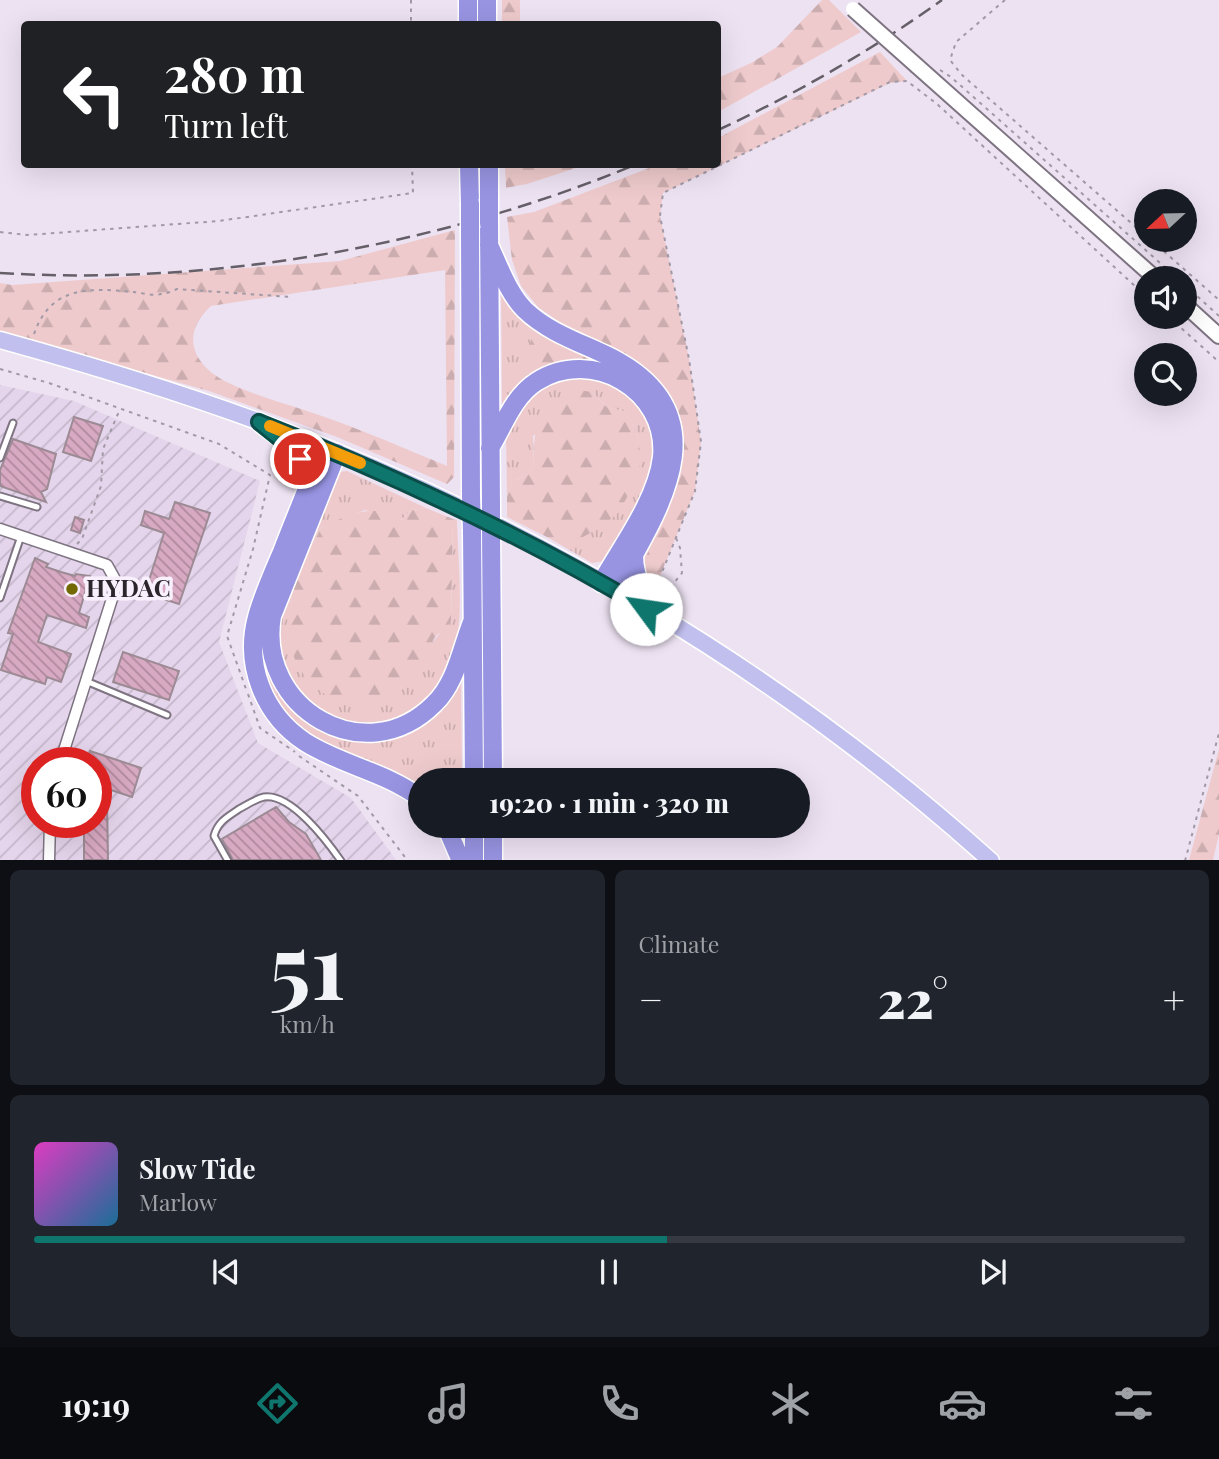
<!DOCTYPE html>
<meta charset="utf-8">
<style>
body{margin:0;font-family:"Playfair Display",serif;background:#20242c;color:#f1f3f6;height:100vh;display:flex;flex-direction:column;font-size:26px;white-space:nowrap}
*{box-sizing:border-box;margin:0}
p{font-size:23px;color:#9ea1a6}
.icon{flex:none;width:38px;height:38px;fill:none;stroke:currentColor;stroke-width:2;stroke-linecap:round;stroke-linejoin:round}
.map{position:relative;height:860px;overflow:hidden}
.sheet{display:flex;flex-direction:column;gap:10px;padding:10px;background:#0d0f14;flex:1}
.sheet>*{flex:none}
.hud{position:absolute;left:21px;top:21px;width:700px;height:147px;border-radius:7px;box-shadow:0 7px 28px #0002;background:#202124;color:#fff;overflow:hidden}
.needle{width:46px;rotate:248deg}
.controls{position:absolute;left:1134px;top:189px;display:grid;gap:14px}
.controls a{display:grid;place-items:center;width:63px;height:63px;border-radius:50%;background:#171b24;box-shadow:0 7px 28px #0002;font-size:35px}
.speed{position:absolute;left:21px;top:747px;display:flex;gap:14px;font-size:35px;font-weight:700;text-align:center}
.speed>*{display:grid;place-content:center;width:91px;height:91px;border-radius:50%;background:#171b24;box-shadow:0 7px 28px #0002;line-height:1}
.speed .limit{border:10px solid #d22;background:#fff;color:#111}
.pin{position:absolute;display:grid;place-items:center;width:60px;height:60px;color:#fff;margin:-30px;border:4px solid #fff;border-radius:50%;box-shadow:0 2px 7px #0007}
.me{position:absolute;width:77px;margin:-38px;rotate:301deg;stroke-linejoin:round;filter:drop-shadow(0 0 5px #0008)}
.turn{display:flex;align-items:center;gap:24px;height:147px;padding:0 28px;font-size:32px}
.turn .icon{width:91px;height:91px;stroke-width:2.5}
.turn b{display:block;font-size:49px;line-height:60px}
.big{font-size:52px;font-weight:800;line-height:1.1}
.sheet .tile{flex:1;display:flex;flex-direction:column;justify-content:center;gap:10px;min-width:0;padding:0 24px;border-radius:10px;background:#20242c}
.sheet .dial{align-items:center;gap:0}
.dial b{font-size:91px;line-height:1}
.song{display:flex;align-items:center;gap:21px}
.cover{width:84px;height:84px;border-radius:10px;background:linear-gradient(135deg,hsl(310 70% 55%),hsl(200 70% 35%))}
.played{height:7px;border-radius:4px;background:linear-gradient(90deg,#0f766e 55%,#363941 55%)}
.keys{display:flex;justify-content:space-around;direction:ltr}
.heat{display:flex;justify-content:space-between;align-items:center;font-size:38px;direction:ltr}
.sheet .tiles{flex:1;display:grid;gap:10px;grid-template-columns:1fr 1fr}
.tile:last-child{grid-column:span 2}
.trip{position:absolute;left:408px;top:768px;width:402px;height:70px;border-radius:35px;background:#171b24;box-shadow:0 7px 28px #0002;font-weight:800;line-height:70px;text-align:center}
.dock{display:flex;height:112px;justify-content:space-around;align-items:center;background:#090b0e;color:#9ea1a6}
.dock .icon{width:49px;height:49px}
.dock .current{color:#0f766e}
.dock b{font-size:32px;color:#f1f3f6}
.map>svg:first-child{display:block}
.industrial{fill:url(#industrial-furrows);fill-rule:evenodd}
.grass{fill:url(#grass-tufts)}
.forest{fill:url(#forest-firs);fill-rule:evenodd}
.building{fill:url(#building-back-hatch);stroke:#9c8b94;stroke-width:2}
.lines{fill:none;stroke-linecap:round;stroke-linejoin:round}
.lane-casing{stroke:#7e7482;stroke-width:9}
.street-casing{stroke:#7e7482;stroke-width:13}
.secondary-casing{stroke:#7e7482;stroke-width:18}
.primary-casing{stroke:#fff;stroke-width:19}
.highway-casing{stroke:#fff;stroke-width:21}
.path{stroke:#a199a5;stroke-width:2;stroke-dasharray:3.5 5;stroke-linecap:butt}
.lane{stroke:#fff;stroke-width:5}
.street{stroke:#fff;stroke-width:10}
.secondary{stroke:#fff;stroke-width:14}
.primary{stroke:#c1bfee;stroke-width:16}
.highway{stroke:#9894e2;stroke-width:18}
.rail{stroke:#655f68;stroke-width:2.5;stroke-dasharray:14 7;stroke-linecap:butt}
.secondary-bridge-casing{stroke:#7e7482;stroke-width:18;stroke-linecap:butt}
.highway-bridge-casing{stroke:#fff;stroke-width:21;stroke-linecap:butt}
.secondary-bridge{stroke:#fff;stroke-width:14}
.highway-bridge{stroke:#9894e2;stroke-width:18}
.route-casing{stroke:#0a4d48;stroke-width:18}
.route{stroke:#0f766e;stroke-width:12}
.slow{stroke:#f59e0b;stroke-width:12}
.poi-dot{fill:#726901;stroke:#f9f0fd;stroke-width:2.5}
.labels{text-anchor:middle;stroke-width:7;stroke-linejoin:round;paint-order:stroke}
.poi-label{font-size:24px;font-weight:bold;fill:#2a262c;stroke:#f9f0fd;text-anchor:start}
</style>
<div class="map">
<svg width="1219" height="861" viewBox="0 0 1219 861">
<defs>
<pattern id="industrial-furrows" width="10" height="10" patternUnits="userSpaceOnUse" patternTransform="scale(1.75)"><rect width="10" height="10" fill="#e5d5ec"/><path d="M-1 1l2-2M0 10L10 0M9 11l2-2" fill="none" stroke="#c5b7cb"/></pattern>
<pattern id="grass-tufts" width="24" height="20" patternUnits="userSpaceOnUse" patternTransform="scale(1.75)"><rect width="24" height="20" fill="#eecacc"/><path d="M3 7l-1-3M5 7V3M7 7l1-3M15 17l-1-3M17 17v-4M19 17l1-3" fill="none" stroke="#ccadaf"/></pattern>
<pattern id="forest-firs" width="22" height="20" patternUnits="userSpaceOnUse" patternTransform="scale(1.75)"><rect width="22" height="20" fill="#eecacc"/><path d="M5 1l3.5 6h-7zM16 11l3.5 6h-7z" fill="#ccadaf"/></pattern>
<pattern id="building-back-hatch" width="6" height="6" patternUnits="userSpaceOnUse" patternTransform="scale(1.75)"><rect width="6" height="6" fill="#d8a9c2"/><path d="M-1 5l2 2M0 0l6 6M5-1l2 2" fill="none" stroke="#af899e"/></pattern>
</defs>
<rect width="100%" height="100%" fill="#ede2f2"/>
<path class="industrial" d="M0,385L74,401L260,481L219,642L258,743L351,798L396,860L0,861ZM37,763H96V822H37Z"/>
<path class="grass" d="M501,279L507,292L605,358L654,397L655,497L652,403L581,364L586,356L534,371L562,367L504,413L502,402Z
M573,372L615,382L650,417L656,458L644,497L605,561L592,563L547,537L579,538L639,443L633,423L623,411L607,407L592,392L533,436L534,467L523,477L512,481L507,497L506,435L531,392Z
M678,425C680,434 683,444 683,453C684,493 658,532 641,567L640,554Z
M347,471L426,508L411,510L401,520L365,510L321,528L303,564L290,602L430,645L451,620L453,519L457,520C458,566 468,645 443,684C439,689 432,694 427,699C392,733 352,733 311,706C303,701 288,676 283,667C276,653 277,635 277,620L331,480L339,472Z
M276,584L275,680L339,734L411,729L461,674L462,780H420V794L318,745L281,715L258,673L259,623Z"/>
<path class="forest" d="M502,0H520V24H502Z
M822,0H829L861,32L718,112V78L751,63L777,47Z
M880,52L907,81L890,83L663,193L660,216L689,359L701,442L695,491L660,576L678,597L665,602L653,593L641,567L672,502L680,478L683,453L678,425L653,377L625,355L565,326L538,307L521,286L512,260L507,217L534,212L657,165L718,164V138Z
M505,165V164L585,165L527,184L506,188Z
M455,230L454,477L447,484L337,437L209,391L0,332V283L12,285L340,261ZM445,270L447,466C406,449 365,431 322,416C294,406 235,391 212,373C186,352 188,327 211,306Z
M540,333L579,350L586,356L587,363L534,371L527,369L525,361L532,337Z
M577,390L592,392L607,407L623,411L633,423L639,443L641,462L633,486L619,512L600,528L579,539L547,537L507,517V497L512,481L523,477L534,467C533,421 537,414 577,390Z
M426,508L453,519L451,620L445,631C427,636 434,651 427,661C424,667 415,677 410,681C399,690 382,695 370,697C363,698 355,701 348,701C314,698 293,667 288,635C284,598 305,560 321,528C348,514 374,502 401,520L411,510Z
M1219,749V834L1213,860H1189Z"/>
<path class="building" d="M74,417L103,426L91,461L63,452Z
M13,439L56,454L47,489L41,492L46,502L0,486V470Z
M175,502L210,513L179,604L145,593L164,533L141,525L145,511L169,519Z
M75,517L84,520L80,533L71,530Z
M35,558L48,564L46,567L61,572L75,576L76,574L90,576L79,613L89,617L86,628L47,615L38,642L71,654L61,682L47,677L45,684L1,670L13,634L8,633Z
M123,652L179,671L169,700L113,682Z
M90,751L141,768L132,797L96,785V763H86Z
M96,800H107L108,860H84V822H96Z
M276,807L289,822L306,834L321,860H233L222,839Z"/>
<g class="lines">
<defs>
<path id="lane" d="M0,458L13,423
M0,496L37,507
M0,598L21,536
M86,681L167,715
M228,861L214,836C218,821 228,817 239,809C247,805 255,799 264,797C291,793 327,841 341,861"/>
<path id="street" d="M0,529L107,565L117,583L60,763
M49,861L50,822"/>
<path id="secondary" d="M917,66L1155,278
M1185,305L1219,336"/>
<path id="primary" d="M0,340C87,364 175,391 260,422C525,520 780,671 991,861"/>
<path id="highway" d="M468,0V24
M487,0V24
M469,164L470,204
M489,164V199
M489,223L491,505
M470,228L471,496
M489,245C499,266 508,293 525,310C550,334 585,344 614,359C717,414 664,502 622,576L616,581L601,583
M259,422C285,442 306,453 307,489
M490,448C504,425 513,397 536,382C592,346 668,390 662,457C657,500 622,546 601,583
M337,453L272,616C256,708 365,773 434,704C456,683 461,650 472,622
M337,453L325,455L319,458C307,490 294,521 282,552C273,573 263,595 257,617C244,665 264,715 305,742C341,765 386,772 420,798
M491,530L493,780
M472,531L474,780
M634,555C634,584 648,600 667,621
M446,826L461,861
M474,826V861
M493,826V861"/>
</defs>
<use href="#lane" class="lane-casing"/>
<use href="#street" class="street-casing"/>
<use href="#secondary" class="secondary-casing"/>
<use href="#primary" class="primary-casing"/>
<use href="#highway" class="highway-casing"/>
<path class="path" d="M411,0V24
M1005,0L956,42L950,60L962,75L1146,236
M940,70L951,77L1177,278
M0,232L27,235L219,221L413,193L412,164
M1151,240L1219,300
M1140,281L1135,286L1146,296
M1185,285L1219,316
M1169,317L1219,362
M34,334C51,285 90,288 134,292C142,293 153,296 161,294C166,294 172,291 177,289L291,297
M0,369L49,383L219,444L270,475L253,549L227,636L246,689
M676,538L680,548L682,573L670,588L660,577L695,491L701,442L689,359L660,216L663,193L890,82L907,81L937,104L1135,286
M77,544L82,539L101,486L103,449L120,409
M248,694L260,728L295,752
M299,756L358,796L408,861
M1185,861L1219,733"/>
<use href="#lane" class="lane"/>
<use href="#street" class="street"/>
<use href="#secondary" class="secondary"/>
<use href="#primary" class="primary"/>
<use href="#highway" class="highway"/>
<path class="rail" d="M718,130C796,94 872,50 942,0
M0,273C215,286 439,246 637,164"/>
<defs>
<path id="secondary-bridge" d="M853,9L917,66"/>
<path id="highway-bridge" d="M489,199V223
M470,204V228
M471,496L472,531
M491,530V505"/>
</defs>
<use href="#secondary-bridge" class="secondary-bridge-casing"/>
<use href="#highway-bridge" class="highway-bridge-casing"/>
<use href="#secondary-bridge" class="secondary-bridge"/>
<use href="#highway-bridge" class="highway-bridge"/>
</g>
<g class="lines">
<defs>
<path id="route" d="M300,459L295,451L259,422C393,475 523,535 646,609"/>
</defs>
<use href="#route" class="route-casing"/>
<use href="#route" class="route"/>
<path class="slow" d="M270,426L360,463"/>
</g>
<circle class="poi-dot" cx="72" cy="589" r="7"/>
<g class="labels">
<g class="poi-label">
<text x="86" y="597">HYDAC</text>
</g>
</g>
</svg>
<div class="controls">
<a><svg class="needle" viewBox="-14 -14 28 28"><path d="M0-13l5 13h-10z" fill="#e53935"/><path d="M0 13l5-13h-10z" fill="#9ea1a6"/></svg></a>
<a><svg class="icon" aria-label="sound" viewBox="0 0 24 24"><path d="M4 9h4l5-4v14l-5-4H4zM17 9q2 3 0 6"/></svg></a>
<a><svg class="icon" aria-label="search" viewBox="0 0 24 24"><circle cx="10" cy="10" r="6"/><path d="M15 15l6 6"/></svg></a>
</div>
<div class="speed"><div class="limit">60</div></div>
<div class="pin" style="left:300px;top:459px;background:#d93025"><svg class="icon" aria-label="arrive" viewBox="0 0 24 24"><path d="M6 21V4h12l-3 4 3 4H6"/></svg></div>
<svg class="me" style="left:646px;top:609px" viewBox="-20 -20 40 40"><circle r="19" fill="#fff"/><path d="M0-13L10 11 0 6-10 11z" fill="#0f766e"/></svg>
<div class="trip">19:20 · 1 min · 320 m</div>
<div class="hud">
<div class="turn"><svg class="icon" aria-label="left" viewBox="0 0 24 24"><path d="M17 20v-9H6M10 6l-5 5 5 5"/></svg><div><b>280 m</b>Turn left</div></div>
</div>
</div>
<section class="sheet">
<div class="tiles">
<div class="tile dial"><b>51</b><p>km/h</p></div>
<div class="tile"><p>Climate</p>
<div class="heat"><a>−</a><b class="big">22°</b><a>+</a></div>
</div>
<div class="tile">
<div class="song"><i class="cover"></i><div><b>Slow Tide</b><p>Marlow</p></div></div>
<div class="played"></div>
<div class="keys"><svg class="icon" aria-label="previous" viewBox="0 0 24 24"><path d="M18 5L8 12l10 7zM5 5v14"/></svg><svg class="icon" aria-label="pause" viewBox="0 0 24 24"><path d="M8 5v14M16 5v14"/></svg><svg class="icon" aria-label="next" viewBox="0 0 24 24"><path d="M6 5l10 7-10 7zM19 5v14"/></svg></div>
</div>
</div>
</section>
<nav class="dock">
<b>19:19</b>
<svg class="icon current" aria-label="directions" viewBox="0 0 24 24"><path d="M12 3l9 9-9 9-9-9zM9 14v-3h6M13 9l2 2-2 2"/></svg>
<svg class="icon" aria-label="music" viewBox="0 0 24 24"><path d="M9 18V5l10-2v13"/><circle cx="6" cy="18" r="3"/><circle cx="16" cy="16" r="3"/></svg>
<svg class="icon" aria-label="phone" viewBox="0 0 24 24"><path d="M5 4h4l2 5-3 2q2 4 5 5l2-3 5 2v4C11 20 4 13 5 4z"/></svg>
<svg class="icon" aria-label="climate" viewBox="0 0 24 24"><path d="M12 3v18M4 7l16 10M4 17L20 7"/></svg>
<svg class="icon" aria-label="car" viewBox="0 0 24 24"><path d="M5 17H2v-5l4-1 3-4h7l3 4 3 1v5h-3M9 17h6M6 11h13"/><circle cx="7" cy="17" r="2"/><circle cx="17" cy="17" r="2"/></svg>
<svg class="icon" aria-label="filters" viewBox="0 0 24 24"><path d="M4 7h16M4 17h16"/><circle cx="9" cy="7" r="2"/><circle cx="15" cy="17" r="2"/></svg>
</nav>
